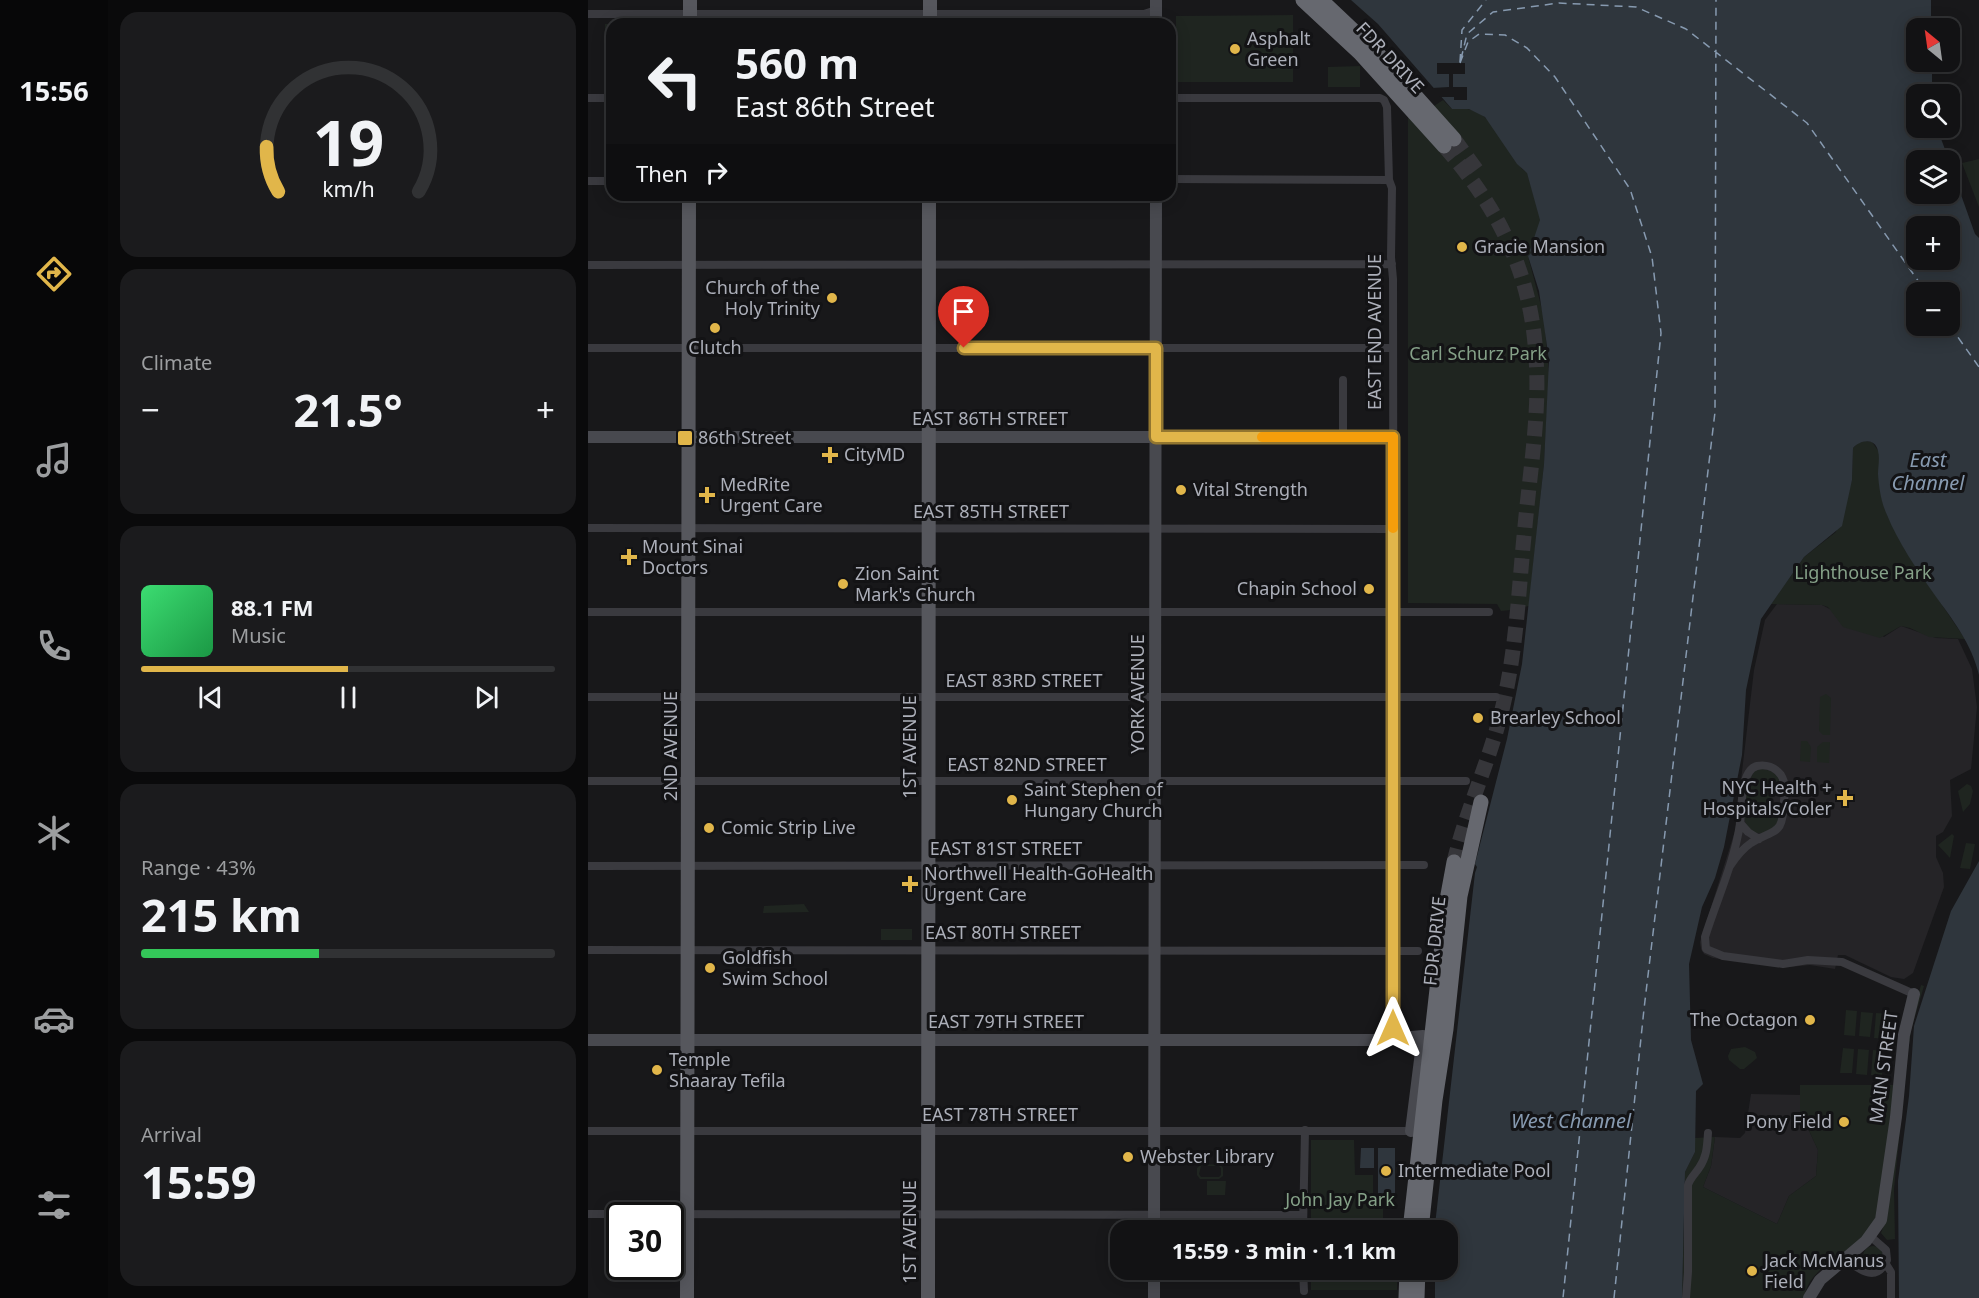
<!DOCTYPE html>
<meta charset="utf-8">
<style>
body{margin:0;font-family:"Noto Sans",sans-serif;background:#1b1b1d;color:#f1f3f6;height:100vh;display:flex;flex-direction:column;font-size:22px;white-space:nowrap}
*{box-sizing:border-box;margin:0}
p{font-size:20px;color:#9c9ea0}
.icon{flex:none;width:33px;height:33px;fill:none;stroke:currentColor;stroke-width:2;stroke-linecap:round;stroke-linejoin:round}
.map{position:relative;flex:1;overflow:hidden}
.sheet{display:flex;flex-direction:column;gap:12px;padding:12px;background:#0a0a0b;width:480px}
.sheet>*{flex:none}
.top-card{position:absolute;left:18px;top:18px;width:570px;height:183px;border-radius:18px;box-shadow:0 3px 15px #0003,0 0 0 2px #313234;background:#121214;color:#f1f3f6;overflow:hidden}
.needle{width:39px;rotate:331deg}
.buttons{position:absolute;left:1318px;top:18px;display:grid;gap:12px}
.buttons a{display:grid;place-items:center;width:54px;height:54px;border-radius:12px;background:#121214;box-shadow:0 3px 15px #0003,0 0 0 2px #313234;font-size:30px}
.speed{position:absolute;left:18px;top:1202px;display:flex;gap:12px;font-size:30px;font-weight:700;text-align:center}
.speed>*{display:grid;place-content:center;width:78px;height:78px;border-radius:50%;background:#121214;box-shadow:0 3px 15px #0003,0 0 0 2px #313234;line-height:1}
.speed .limit{border:3px solid #111;border-radius:9px;background:#fff;color:#111}
.pin{position:absolute;display:grid;place-items:center;width:51px;height:51px;color:#fff;margin:-62px -26px;border-radius:50% 50% 50% 0;rotate:-45deg;box-shadow:0 0 6px #0007}
.pin .icon{rotate:45deg}
.me{position:absolute;width:66px;margin:-33px;rotate:0deg;stroke-linejoin:round;filter:drop-shadow(0 0 4px #0008)}
.turn{display:flex;align-items:center;gap:21px;height:126px;padding:0 30px;font-size:27px}
.turn .icon{width:78px;height:78px;stroke-width:2.5}
.turn b{display:block;font-size:42px;line-height:51px}
.then{display:flex;align-items:center;height:57px;padding:0 30px;background:#0003;gap:12px;font-size:22px}
.big{font-size:45px;font-weight:700;line-height:1.1}
.sheet .tile{flex:1;display:flex;flex-direction:column;justify-content:center;gap:9px;min-width:0;padding:0 21px;border-radius:18px;background:#1b1b1d}
.sheet .dial{align-items:center;gap:0}
.dial svg{height:156px;overflow:visible;fill:none;stroke:#313234;stroke-width:7;stroke-linecap:round;text-anchor:middle}
.dial text{fill:#f1f3f6;stroke:none}
.song{display:flex;align-items:center;gap:18px}
.cover{width:72px;height:72px;border-radius:9px;background:linear-gradient(135deg,hsl(140 70% 55%),hsl(140 70% 35%))}
.played{height:6px;border-radius:3px;background:linear-gradient(90deg,#e1b64a 50%,#313234 50%)}
.keys{display:flex;justify-content:space-around;direction:ltr}
.heat{display:flex;justify-content:space-between;align-items:center;font-size:33px;direction:ltr}
.charge{height:9px;border-radius:4px;background:linear-gradient(90deg,#34c759 43%,#313234 0)}
.trip{position:absolute;left:522px;top:1220px;width:348px;height:60px;border-radius:18px;background:#121214;box-shadow:0 3px 15px #0003,0 0 0 2px #313234;font-weight:700;line-height:60px;text-align:center}
main{display:flex;flex:1;min-height:0}
.dock{display:flex;flex-direction:column;width:108px;justify-content:space-around;align-items:center;background:#070708;color:#9c9ea0}
.dock .icon{width:42px;height:42px}
.dock .selected{color:#e1b64a}
.dock b{font-size:27px;color:#f1f3f6}
.map>svg:first-child{display:block}
.built{fill:#252427}
.green{fill:#1f2520;fill-rule:evenodd}
.water{fill:#2f363d;fill-rule:evenodd}
.pier{fill:#18181a}
.lines{fill:none;stroke-linecap:round;stroke-linejoin:round}
.ferry{stroke:#879ab0;stroke-width:1.5;stroke-dasharray:8 6;stroke-linecap:butt}
.highway-tunnel{stroke:#36363a;stroke-width:15;stroke-dasharray:15 8;stroke-linecap:butt}
.street{stroke:#3a3a3f;stroke-width:8}
.secondary{stroke:#48494f;stroke-width:12}
.primary{stroke:#56575d;stroke-width:14}
.highway{stroke:#66686f;stroke-width:15}
.route-casing{stroke:#927630;stroke-width:15}
.route{stroke:#e1b64a;stroke-width:10}
.slow{stroke:#f59e0b;stroke-width:10}
.poi-dot{fill:#e1b64a;stroke:#131315;stroke-width:2}
.labels{text-anchor:middle;stroke-width:6;stroke-linejoin:round;paint-order:stroke}
.poi-label{font-size:18px;fill:#acafb9;stroke:#131315;text-anchor:start}
.street-label{font-size:18px;fill:#acafb9;stroke:#131315}
.park-label{font-size:18px;fill:#85a188;stroke:#131315}
.water-label{font-size:20px;font-style:italic;fill:#879ab0;stroke:#131315}
</style>
<main>
<nav class="dock">
<b>15:56</b>
<svg class="icon selected" aria-label="directions" viewBox="0 0 24 24"><path d="M12 3l9 9-9 9-9-9zM9 14v-3h6M13 9l2 2-2 2"/></svg>
<svg class="icon" aria-label="music" viewBox="0 0 24 24"><path d="M9 18V5l10-2v13"/><circle cx="6" cy="18" r="3"/><circle cx="16" cy="16" r="3"/></svg>
<svg class="icon" aria-label="phone" viewBox="0 0 24 24"><path d="M5 4h4l2 5-3 2q2 4 5 5l2-3 5 2v4C11 20 4 13 5 4z"/></svg>
<svg class="icon" aria-label="climate" viewBox="0 0 24 24"><path d="M12 3v18M4 7l16 10M4 17L20 7"/></svg>
<svg class="icon" aria-label="car" viewBox="0 0 24 24"><path d="M5 17H2v-5l4-1 3-4h7l3 4 3 1v5h-3M9 17h6M6 11h13"/><circle cx="7" cy="17" r="2"/><circle cx="17" cy="17" r="2"/></svg>
<svg class="icon" aria-label="filters" viewBox="0 0 24 24"><path d="M4 7h16M4 17h16"/><circle cx="9" cy="7" r="2"/><circle cx="15" cy="17" r="2"/></svg>
</nav>
<section class="sheet">
<div class="tile dial"><svg viewBox="0 0 100 80">
<path d="M14 69A42 42 0 1 1 86 69"/>
<path d="M14 69A42 42 0 0 1 8 46" stroke="#e1b64a"/>
<text x="50" y="56" font-size="32" font-weight="700">19</text>
<text x="50" y="72" font-size="11">km/h</text>
</svg></div>
<div class="tile"><p>Climate</p>
<div class="heat"><a>−</a><b class="big">21.5°</b><a>+</a></div>
</div>
<div class="tile">
<div class="song"><i class="cover"></i><div><b>88.1 FM</b><p>Music</p></div></div>
<div class="played"></div>
<div class="keys"><svg class="icon" aria-label="previous" viewBox="0 0 24 24"><path d="M18 5L8 12l10 7zM5 5v14"/></svg><svg class="icon" aria-label="pause" viewBox="0 0 24 24"><path d="M8 5v14M16 5v14"/></svg><svg class="icon" aria-label="next" viewBox="0 0 24 24"><path d="M6 5l10 7-10 7zM19 5v14"/></svg></div>
</div>
<div class="tile"><p>Range · 43%</p><b class="big">215 km</b><div class="charge"></div></div>
<div class="tile"><p>Arrival</p><b class="big">15:59</b></div>
</section>
<div class="map">
<svg width="1391" height="1298" viewBox="0 0 1391 1298">
<rect width="100%" height="100%" fill="#18181a"/>
<path class="built" d="M1189,604L1234,605L1296,637L1313,626L1348,638L1370,639L1384,669L1389,707L1383,769L1362,780L1364,816L1355,832L1348,836V857L1355,873L1356,887L1325,973L1316,979L1303,977L1257,955H1250L1247,969L1222,965L1201,967L1125,958L1116,954L1113,949L1112,942L1147,831L1166,670L1177,620Z
M1163,1094L1213,1095L1212,1111L1230,1150L1228,1176L1201,1196L1189,1224L1115,1187L1123,1166L1127,1137L1152,1138L1157,1133Z"/>
<path class="green" d="M705,15V82H588V16Z
M17,24H24V87H17Z
M772,66V87H740V67Z
M855,100L864,109C871,109 878,108 884,110C904,115 923,152 934,169L939,172L953,220L942,249L943,253L940,256L956,317L961,374L956,464L941,606L923,610L913,611L909,604L820,603V114L846,106Z
M1391,159V207L1374,163Z
M1278,441L1284,442L1291,452V483L1295,504L1300,517L1317,550L1377,639L1341,637L1322,628L1313,626L1292,638L1255,627L1240,607L1234,605L1183,604L1216,557L1248,532L1264,480L1265,448L1270,443Z
M1238,694L1243,698L1242,735H1235L1231,731L1232,697Z
M1213,741H1219L1223,747L1222,762L1212,761Z
M1235,742H1242L1241,763L1229,762V747Z
M1173,769C1187,770 1193,778 1194,791L1187,793L1181,803L1186,812L1192,814C1191,818 1190,824 1187,827C1177,837 1161,835 1157,821C1154,810 1160,778 1167,771Z
M1379,784L1383,786L1385,791L1382,804L1375,812L1370,791Z
M1364,834L1366,836L1362,858L1350,845Z
M1378,843L1387,844L1382,869L1372,868Z
M216,904L221,912L175,913L176,906Z
M293,929H324V940H293Z
M1333,985L1336,986L1323,1030L1320,1052L1306,1189L1307,1239L1299,1240L1293,1233L1297,1222L1324,1017Z
M1258,1010L1269,1011L1267,1036L1256,1035Z
M1273,1012L1285,1013L1282,1037L1271,1036Z
M1288,1013L1300,1014L1298,1039L1286,1038Z
M1157,1047L1167,1052L1169,1058L1156,1069H1152L1141,1060L1140,1056L1143,1049Z
M1255,1048L1266,1049L1264,1073H1252Z
M1270,1049L1281,1050L1279,1075L1268,1074Z
M1285,1050L1296,1051L1294,1076L1283,1075Z
M1212,1085H1309C1305,1111 1302,1137 1298,1163C1295,1185 1295,1206 1284,1226C1268,1253 1221,1263 1216,1298H1094L1097,1172L1107,1152V1138L1127,1137L1123,1166L1115,1187L1189,1224L1201,1196L1228,1176L1230,1150L1212,1111Z
M723,1140H766L767,1175H785V1200H795V1230H723Z
M614,1164L633,1165L635,1168V1176L631,1179H612L609,1175V1168ZM613,1166H631L633,1168V1175L631,1177H613L611,1174Z
M619,1181H638L637,1195H619Z
M1275 1256a10 10 0 1 1 20 0a10 10 0 1 1-20 0Z
M723,1269H809V1290H723Z"/>
<path class="water" d="M763,0H1343V28H1329V62H1344V94H1329V128H1349L1361,160H1329V194H1362V164L1387,234L1391,238V675C1384,644 1364,619 1346,594C1329,570 1310,542 1299,515C1293,502 1291,488 1290,474C1290,467 1292,458 1290,451C1287,437 1272,440 1265,448L1264,480L1254,526L1216,557L1173,619L1158,690L1154,755L1136,847L1127,878L1114,907L1101,964L1103,1040L1115,1084L1108,1091L1107,1152L1097,1172L1094,1298H847V1269H860V1230H847V1225L887,873L889,867L887,864L919,739L934,664L956,464L961,360L951,291L940,256L943,253L942,250L952,220L939,173L929,164L897,117L881,109H864L790,24ZM1329,226H1362V260H1329ZM1329,292H1362V326H1329Z
M1391,861V1298H1311L1310,1181L1321,1096L1326,1026L1363,911Z
M773,1148H786V1168H772Z
M790,1148H807V1194H790Z"/>
<path class="pier" d="M849,63H877V74H865V87H879V100H866V97H852L844,88L861,87V74H849Z"/>
<g class="lines">
<path class="ferry" d="M873,59L879,34L905,12L971,3L1048,7L1098,29L1219,123L1338,292
M872,62L874,30L898,0
M872,63L880,42L891,34L917,35L939,48L967,77L1042,189L1064,257L1073,333L975,1298
M1362,326L1391,367
M1026,1298L1056,1009L1127,412L1128,0"/>
<path class="highway-tunnel" d="M866,139L890,172
M856,146C911,208 944,275 948,358C952,413 942,471 937,526C931,584 929,644 916,701C904,756 879,807 866,862"/>
<path class="street" d="M0,14H556L568,10
M0,98H24
M582,98H792L796,100L799,107L801,180L804,188L803,257L805,279L806,1038
M582,179L801,180
M0,181H24
M0,265L804,264
M0,348H805
M568,437H805
M755,437V380
M0,528L806,529
M0,612H901
M0,697H908
M0,781H878
M1152,823L1160,832L1171,839
M0,866L836,865
M1142,866C1148,857 1154,849 1163,843C1188,828 1195,836 1196,801C1197,792 1198,783 1193,775C1187,767 1178,764 1169,766C1152,770 1154,809 1152,824C1146,863 1129,899 1117,937L1118,949L1135,956L1195,964L1220,960L1254,962L1326,994
M0,950L830,951
M0,1131H823
M0,1214L714,1215
M715,1230L717,1130
M1257,1259C1271,1269 1288,1284 1299,1260L1298,1250L1282,1236
M1298,1264L1303,1272V1298
M715,1269L716,1291
M1098,1298L1100,1272V1185C1102,1178 1107,1174 1111,1168C1119,1157 1119,1146 1120,1133"/>
<path class="secondary" d="M568,0V24
M0,437H568
M0,1040H791L835,1036L823,1131
M566,1230L568,195
M566,1269V1298
M1221,1298L1232,1280L1278,1241L1293,1220L1308,1117L1316,1035L1326,994"/>
<path class="primary" d="M102,24V0
M342,24V0
M99,1298L101,195
M340,1298L341,195"/>
<path class="highway" d="M715,0L772,53L856,146
M733,0L789,53L866,139
M822,1230L859,900L866,862
M833,1230L847,1100L858,1029L872,896L893,802
M818,1298L819,1269
M829,1298L830,1269"/>
</g>
<g class="lines">
<defs>
<path id="route" d="M376,348H568V437H805V1028"/>
</defs>
<use href="#route" class="route-casing"/>
<use href="#route" class="route"/>
<path class="slow" d="M674,437H805V528"/>
</g>
<g class="poi-dot">
<circle cx="647" cy="49" r="6"/>
<circle cx="874" cy="247" r="6"/>
<circle cx="244" cy="298" r="6"/>
<circle cx="127" cy="328" r="6"/>
<rect x="89" y="430" width="16" height="16" rx="3"/>
<path d="M239 446h6v6h6v6h-6v6h-6v-6h-6v-6h6z"/>
<circle cx="593" cy="490" r="6"/>
<path d="M116 486h6v6h6v6h-6v6h-6v-6h-6v-6h6z"/>
<path d="M38 548h6v6h6v6h-6v6h-6v-6h-6v-6h6z"/>
<circle cx="255" cy="584" r="6"/>
<circle cx="781" cy="589" r="6"/>
<circle cx="890" cy="718" r="6"/>
<path d="M1254 789h6v6h6v6h-6v6h-6v-6h-6v-6h6z"/>
<circle cx="424" cy="800" r="6"/>
<circle cx="121" cy="828" r="6"/>
<path d="M319 875h6v6h6v6h-6v6h-6v-6h-6v-6h6z"/>
<circle cx="122" cy="968" r="6"/>
<circle cx="1222" cy="1020" r="6"/>
<circle cx="69" cy="1070" r="6"/>
<circle cx="1256" cy="1122" r="6"/>
<circle cx="540" cy="1157" r="6"/>
<circle cx="798" cy="1171" r="6"/>
<circle cx="1164" cy="1271" r="6"/>
</g>
<g class="labels">
<g class="poi-label">
<text x="659" y="45">Asphalt<tspan x="659" dy="21">Green</tspan></text>
<text x="886" y="253">Gracie Mansion</text>
<text x="232" y="294" text-anchor="end">Church of the<tspan x="232" dy="21">Holy Trinity</tspan></text>
<text x="127" y="354" text-anchor="middle">Clutch</text>
<text x="110" y="444">86th Street</text>
<text x="256" y="461">CityMD</text>
<text x="132" y="491">MedRite<tspan x="132" dy="21">Urgent Care</tspan></text>
<text x="605" y="496">Vital Strength</text>
<text x="54" y="553">Mount Sinai<tspan x="54" dy="21">Doctors</tspan></text>
<text x="267" y="580">Zion Saint<tspan x="267" dy="21">Mark's Church</tspan></text>
<text x="769" y="595" text-anchor="end">Chapin School</text>
<text x="902" y="724">Brearley School</text>
<text x="1244" y="794" text-anchor="end">NYC Health +<tspan x="1244" dy="21">Hospitals/Coler</tspan></text>
<text x="436" y="796">Saint Stephen of<tspan x="436" dy="21">Hungary Church</tspan></text>
<text x="133" y="834">Comic Strip Live</text>
<text x="336" y="880">Northwell Health-GoHealth<tspan x="336" dy="21">Urgent Care</tspan></text>
<text x="134" y="964">Goldfish<tspan x="134" dy="21">Swim School</tspan></text>
<text x="1210" y="1026" text-anchor="end">The Octagon</text>
<text x="81" y="1066">Temple<tspan x="81" dy="21">Shaaray Tefila</tspan></text>
<text x="1244" y="1128" text-anchor="end">Pony Field</text>
<text x="552" y="1163">Webster Library</text>
<text x="810" y="1177">Intermediate Pool</text>
<text x="1176" y="1267">Jack McManus<tspan x="1176" dy="21">Field</tspan></text>
</g>
<g class="street-label">
<text transform="translate(802 58) rotate(47)" y="6">FDR DRIVE</text>
<text transform="translate(787 332) rotate(-90)" y="6">EAST END AVENUE</text>
<text x="402" y="425">EAST 86TH STREET</text>
<text x="403" y="518">EAST 85TH STREET</text>
<text x="436" y="687">EAST 83RD STREET</text>
<text transform="translate(550 694) rotate(-90)" y="6">YORK AVENUE</text>
<text transform="translate(83 746) rotate(-90)" y="6">2ND AVENUE</text>
<text transform="translate(322 747) rotate(-90)" y="6">1ST AVENUE</text>
<text x="439" y="771">EAST 82ND STREET</text>
<text x="418" y="855">EAST 81ST STREET</text>
<text x="415" y="939">EAST 80TH STREET</text>
<text transform="translate(847 941) rotate(-84)" y="6">FDR DRIVE</text>
<text x="418" y="1028">EAST 79TH STREET</text>
<text transform="translate(1296 1067) rotate(-82)" y="6">MAIN STREET</text>
<text x="412" y="1121">EAST 78TH STREET</text>
<text transform="translate(322 1232) rotate(-90)" y="6">1ST AVENUE</text>
</g>
<g class="park-label">
<text x="890" y="360">Carl Schurz Park</text>
<text x="1275" y="579">Lighthouse Park</text>
<text x="752" y="1206">John Jay Park</text>
</g>
<g class="water-label">
<text x="1340" y="467">East<tspan x="1340" dy="23">Channel</tspan></text>
<text x="983" y="1128">West Channel</text>
</g>
</g>
</svg>
<div class="buttons">
<a><svg class="needle" viewBox="-14 -14 28 28"><path d="M0-13l5 13h-10z" fill="#e53935"/><path d="M0 13l5-13h-10z" fill="#9c9ea0"/></svg></a>
<a><svg class="icon" aria-label="search" viewBox="0 0 24 24"><circle cx="10" cy="10" r="6"/><path d="M15 15l6 6"/></svg></a>
<a><svg class="icon" aria-label="layers" viewBox="0 0 24 24"><path d="M12 4l9 5-9 5-9-5zM3 14l9 5 9-5"/></svg></a>
<a>+</a>
<a>−</a>
</div>
<div class="speed"><div class="limit">30</div></div>
<div class="pin" style="left:376px;top:348px;background:#d93025"><svg class="icon" aria-label="arrive" viewBox="0 0 24 24"><path d="M6 21V4h12l-3 4 3 4H6"/></svg></div>
<svg class="me" style="left:805px;top:1028px" viewBox="-20 -20 40 40"><path d="M0-17L14 15 0 8-14 15z" fill="#e1b64a" stroke="#fff" stroke-width="4"/></svg>
<div class="trip">15:59 · 3 min · 1.1 km</div>
<div class="top-card">
<div class="turn"><svg class="icon" aria-label="left" viewBox="0 0 24 24"><path d="M17 20v-9H6M10 6l-5 5 5 5"/></svg><div><b>560 m</b>East 86th Street</div></div>
<div class="then">Then<svg class="icon" aria-label="right" viewBox="0 0 24 24"><path d="M7 20v-9h11M14 6l5 5-5 5"/></svg></div>
</div>
</div>
</main>
